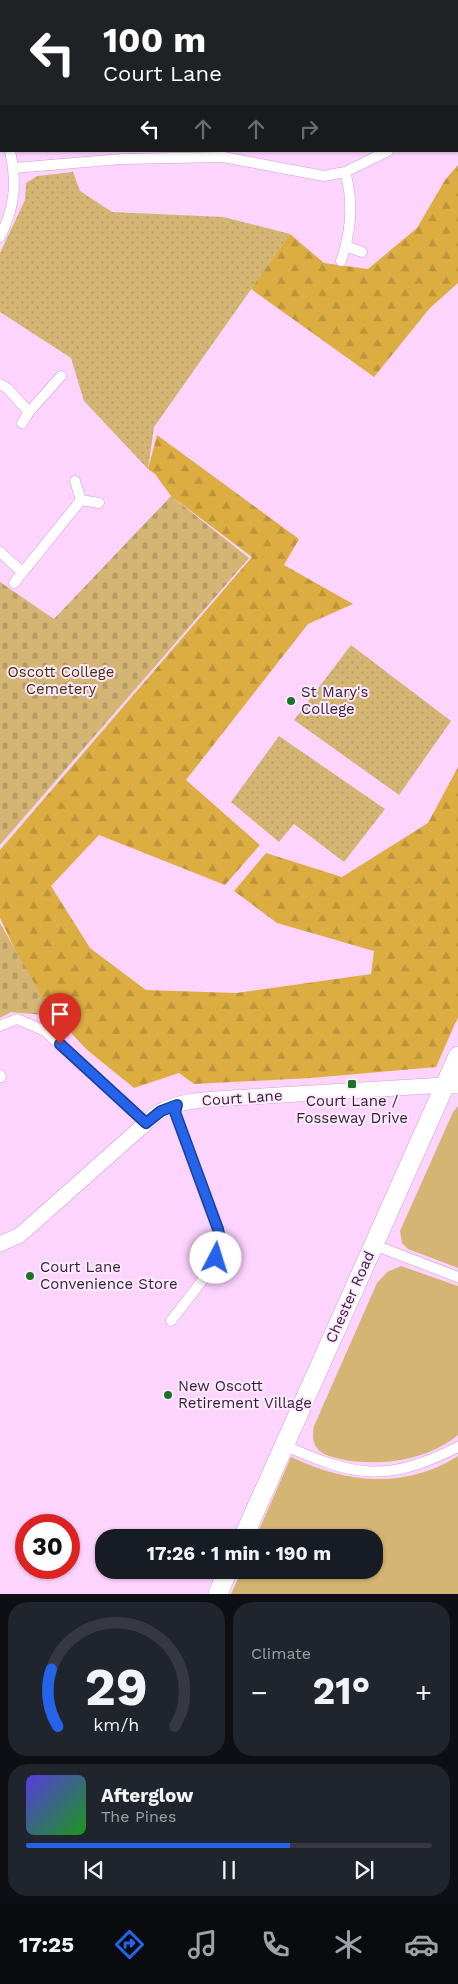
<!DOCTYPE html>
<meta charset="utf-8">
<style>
body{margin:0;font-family:"Work Sans",sans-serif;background:#20242c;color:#f1f3f6;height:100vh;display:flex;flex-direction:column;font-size:19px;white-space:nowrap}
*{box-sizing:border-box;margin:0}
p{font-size:16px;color:#9ea1a6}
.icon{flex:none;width:28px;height:28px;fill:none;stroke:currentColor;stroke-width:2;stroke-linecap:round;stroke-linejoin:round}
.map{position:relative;height:1594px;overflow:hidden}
.details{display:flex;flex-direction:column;gap:8px;padding:8px;background:#0d0f14;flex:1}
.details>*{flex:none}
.hud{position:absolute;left:0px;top:0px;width:459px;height:152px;box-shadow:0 1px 4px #0004;background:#202124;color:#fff;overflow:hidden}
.speed{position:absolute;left:15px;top:1514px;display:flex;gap:10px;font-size:25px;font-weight:700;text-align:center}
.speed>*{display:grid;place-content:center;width:65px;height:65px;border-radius:50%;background:#171b24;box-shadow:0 1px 4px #0004;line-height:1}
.speed .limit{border:8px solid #d22;background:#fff;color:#111}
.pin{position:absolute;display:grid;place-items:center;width:42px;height:42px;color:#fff;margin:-51px -21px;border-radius:50% 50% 50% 0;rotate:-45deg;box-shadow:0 0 5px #0007}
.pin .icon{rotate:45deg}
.me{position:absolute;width:55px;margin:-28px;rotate:5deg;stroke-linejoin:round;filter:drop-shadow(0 0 4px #0008)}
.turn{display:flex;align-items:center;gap:18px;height:105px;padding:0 20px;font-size:22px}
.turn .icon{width:65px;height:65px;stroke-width:2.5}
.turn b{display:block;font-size:35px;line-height:42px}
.lanes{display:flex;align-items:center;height:48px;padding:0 20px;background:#0003;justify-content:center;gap:25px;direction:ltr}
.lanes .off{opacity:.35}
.big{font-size:38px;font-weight:700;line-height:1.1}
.details .tile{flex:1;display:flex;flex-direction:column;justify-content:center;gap:8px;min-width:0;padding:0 18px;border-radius:20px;background:#20242c}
.details .dial{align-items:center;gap:0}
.dial svg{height:130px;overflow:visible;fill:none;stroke:#363941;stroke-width:7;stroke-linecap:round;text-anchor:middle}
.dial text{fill:#f1f3f6;stroke:none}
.song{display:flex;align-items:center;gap:15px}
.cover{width:60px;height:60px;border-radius:8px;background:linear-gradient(135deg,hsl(250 70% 55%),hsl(120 70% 35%))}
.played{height:5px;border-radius:2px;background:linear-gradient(90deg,#2563eb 65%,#363941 65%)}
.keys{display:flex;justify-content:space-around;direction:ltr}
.heat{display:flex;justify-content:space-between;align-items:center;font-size:28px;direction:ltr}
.details .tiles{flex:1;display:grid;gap:8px;grid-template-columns:1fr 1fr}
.tile:last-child{grid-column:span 2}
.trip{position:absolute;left:95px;top:1529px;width:288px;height:50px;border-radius:20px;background:#171b24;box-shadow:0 1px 4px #0004;font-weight:700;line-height:50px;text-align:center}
.menu{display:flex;height:80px;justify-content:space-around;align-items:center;background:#090b0e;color:#9ea1a6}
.menu .icon{width:35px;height:35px}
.menu .on{color:#2563eb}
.menu b{font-size:22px;color:#f1f3f6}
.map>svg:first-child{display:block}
.grass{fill:url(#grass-dots)}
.forest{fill:url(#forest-firs)}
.cemetery{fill:url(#cemetery-stones)}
.garden{fill:#d4b574}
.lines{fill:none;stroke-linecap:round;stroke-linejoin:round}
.street-casing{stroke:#cf9ed1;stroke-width:11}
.secondary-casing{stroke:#cf9ed1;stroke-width:16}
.primary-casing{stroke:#cf9ed1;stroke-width:18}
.highway-casing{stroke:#cf9ed1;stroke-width:20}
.street{stroke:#fff;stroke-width:10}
.secondary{stroke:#fff;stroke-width:15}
.primary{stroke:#fff;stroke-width:16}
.highway{stroke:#fff;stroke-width:19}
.route-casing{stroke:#184099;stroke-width:12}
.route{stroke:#2563eb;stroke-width:9}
.poi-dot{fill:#177626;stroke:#fee9fe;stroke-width:2}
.labels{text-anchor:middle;stroke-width:4;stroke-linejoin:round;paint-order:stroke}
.park-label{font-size:15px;fill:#483506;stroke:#fee9fe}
.poi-label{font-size:15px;fill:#321f33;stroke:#fee9fe;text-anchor:start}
.street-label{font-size:15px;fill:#321f33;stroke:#fee9fe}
</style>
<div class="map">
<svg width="458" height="1594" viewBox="0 0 458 1594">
<defs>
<pattern id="grass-dots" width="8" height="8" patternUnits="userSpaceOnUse" patternTransform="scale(1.25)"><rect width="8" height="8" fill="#d4b574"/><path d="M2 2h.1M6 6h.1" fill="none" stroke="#b69b65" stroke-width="1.8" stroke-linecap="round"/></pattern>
<pattern id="forest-firs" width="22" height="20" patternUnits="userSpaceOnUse" patternTransform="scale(1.25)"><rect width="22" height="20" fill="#dcad41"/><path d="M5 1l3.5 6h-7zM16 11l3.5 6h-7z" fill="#bd943a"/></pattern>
<pattern id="cemetery-stones" width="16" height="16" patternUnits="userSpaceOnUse" patternTransform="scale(1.25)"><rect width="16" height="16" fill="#d4b574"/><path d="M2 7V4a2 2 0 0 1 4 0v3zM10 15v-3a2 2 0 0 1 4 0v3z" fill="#b69b65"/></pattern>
</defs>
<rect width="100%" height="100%" fill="#fdd4fe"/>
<path class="grass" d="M73,172L80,191L112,212L223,217L290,234L154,427L148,469L84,401L71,358L0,312V253L25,200L26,183L37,176Z
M351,645L451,721L399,795L294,720Z
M279,736L385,809L344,862L294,824L279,842L231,802Z"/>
<path class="forest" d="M458,165V283L430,308L374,377L251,289L290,234L324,263L368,269L417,228L445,180Z
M157,435L299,539L284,565L353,604L308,624L186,780L260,845L225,885L99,835L51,886L90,948L146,990L236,993L371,974L374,951L277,923L234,891L266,853L342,877L428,823L458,767V1017L436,1067L311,1078L194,1084L179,1073L134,1088L86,1049L37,996L0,918V850L252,557L171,496L155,474L148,469Z"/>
<path class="cemetery" d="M171,496L249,558L0,845V582L54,619Z
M0,923L53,1016L11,1012L0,1018Z"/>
<path class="garden" d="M458,1106V1268L408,1249L402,1243L400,1231L453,1112Z
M401,1266L458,1286V1435C427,1461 378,1467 340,1459C320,1454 310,1449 314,1426L377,1283L387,1272Z
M458,1456V1594H231L242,1570H374V1538L256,1537L291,1457C346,1483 404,1490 458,1456Z"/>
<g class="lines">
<defs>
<path id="street" d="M195,0L196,1
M23,1L25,0
M418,1L419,0
M0,18L1,17
M0,130L1,132
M14,168L122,159L223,157L324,176L345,172L388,151
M0,237C15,207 17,183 10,151
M346,246L362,252
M341,261C351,232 354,202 345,172
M0,384L7,388L29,412L22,423
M29,412L61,376
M75,481L81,500
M0,552L22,572
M14,583L81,500L99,503
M0,1026L17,1019L45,1031L146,1123
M0,1075L1,1077
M374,1245L458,1277
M171,1321C183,1304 219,1264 221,1245C221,1240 218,1234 217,1229L175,1112L177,1105
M284,1445C354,1477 387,1483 458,1447"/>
<path id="secondary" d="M0,1244L20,1235L146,1123C151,1119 156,1114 161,1111C177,1102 198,1100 215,1099L445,1085L458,1086"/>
<path id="primary" d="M391,0L392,1
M371,1L372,0"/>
<path id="highway" d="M243,1538L458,1056
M218,1594L228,1570"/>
</defs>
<use href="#street" class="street-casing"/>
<use href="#secondary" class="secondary-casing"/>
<use href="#primary" class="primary-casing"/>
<use href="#highway" class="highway-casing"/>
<use href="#street" class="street"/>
<use href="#secondary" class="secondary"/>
<use href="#primary" class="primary"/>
<use href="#highway" class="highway"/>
</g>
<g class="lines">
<defs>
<path id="route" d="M60,1044L146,1123L161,1111L177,1105L175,1112L218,1229L221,1244L216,1258"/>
</defs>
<use href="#route" class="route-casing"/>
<use href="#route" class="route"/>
</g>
<g class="poi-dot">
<circle cx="291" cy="701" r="5"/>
<rect x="347" y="1079" width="10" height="10" rx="2.5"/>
<circle cx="30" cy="1276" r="5"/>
<circle cx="168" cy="1395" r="5"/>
</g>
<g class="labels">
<g class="park-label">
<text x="61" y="677">Oscott College<tspan x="61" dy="17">Cemetery</tspan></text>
</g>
<g class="poi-label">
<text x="301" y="697">St Mary's<tspan x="301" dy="17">College</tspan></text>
<text x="352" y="1106" text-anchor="middle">Court Lane /<tspan x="352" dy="17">Fosseway Drive</tspan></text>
<text x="40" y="1272">Court Lane<tspan x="40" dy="17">Convenience Store</tspan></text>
<text x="178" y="1391">New Oscott<tspan x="178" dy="17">Retirement Village</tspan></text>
</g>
<g class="street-label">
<text transform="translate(242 1098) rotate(-4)" y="5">Court Lane</text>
<text transform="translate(350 1297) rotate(-66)" y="5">Chester Road</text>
</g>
</g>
</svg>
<div class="speed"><div class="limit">30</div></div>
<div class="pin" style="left:60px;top:1044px;background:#d93025"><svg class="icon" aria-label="arrive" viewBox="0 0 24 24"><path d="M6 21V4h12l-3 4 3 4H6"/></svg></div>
<svg class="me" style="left:216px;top:1258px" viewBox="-20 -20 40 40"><circle r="19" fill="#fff"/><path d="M0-13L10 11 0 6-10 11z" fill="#2563eb"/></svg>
<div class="trip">17:26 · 1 min · 190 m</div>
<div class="hud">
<div class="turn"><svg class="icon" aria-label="left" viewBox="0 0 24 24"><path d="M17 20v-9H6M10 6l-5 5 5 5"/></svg><div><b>100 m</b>Court Lane</div></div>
<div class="lanes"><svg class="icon" aria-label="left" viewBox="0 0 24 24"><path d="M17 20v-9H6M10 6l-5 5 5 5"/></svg><svg class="icon off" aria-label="ahead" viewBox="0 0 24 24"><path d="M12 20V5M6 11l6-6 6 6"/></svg><svg class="icon off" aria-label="ahead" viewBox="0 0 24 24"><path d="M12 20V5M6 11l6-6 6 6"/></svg><svg class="icon off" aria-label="right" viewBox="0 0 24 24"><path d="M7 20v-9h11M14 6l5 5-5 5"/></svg></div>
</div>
</div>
<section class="details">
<div class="tiles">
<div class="tile dial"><svg viewBox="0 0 100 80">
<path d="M14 69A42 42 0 1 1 86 69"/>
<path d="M14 69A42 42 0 0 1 10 34" stroke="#2563eb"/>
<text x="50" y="56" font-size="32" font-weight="700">29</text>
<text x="50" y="72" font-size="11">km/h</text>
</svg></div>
<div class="tile"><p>Climate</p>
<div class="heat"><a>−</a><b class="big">21°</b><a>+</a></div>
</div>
<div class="tile">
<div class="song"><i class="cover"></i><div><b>Afterglow</b><p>The Pines</p></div></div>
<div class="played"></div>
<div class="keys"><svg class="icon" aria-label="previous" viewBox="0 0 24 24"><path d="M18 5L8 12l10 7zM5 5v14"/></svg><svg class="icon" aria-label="pause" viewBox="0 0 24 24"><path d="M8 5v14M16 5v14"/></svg><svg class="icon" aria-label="next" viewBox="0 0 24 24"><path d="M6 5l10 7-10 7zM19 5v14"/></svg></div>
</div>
</div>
</section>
<nav class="menu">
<b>17:25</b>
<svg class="icon on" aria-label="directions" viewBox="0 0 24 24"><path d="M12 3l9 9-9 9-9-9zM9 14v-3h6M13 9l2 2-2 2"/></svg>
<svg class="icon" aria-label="music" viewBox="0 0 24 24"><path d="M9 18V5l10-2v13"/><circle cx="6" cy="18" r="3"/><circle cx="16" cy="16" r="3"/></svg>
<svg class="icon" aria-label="phone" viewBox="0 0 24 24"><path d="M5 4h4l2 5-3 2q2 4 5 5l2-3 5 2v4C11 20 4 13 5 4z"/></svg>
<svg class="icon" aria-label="climate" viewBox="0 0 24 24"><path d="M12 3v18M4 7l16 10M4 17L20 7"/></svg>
<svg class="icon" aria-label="car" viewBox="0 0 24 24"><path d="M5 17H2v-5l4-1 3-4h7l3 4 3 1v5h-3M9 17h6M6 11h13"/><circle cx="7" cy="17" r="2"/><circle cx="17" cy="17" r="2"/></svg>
</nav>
